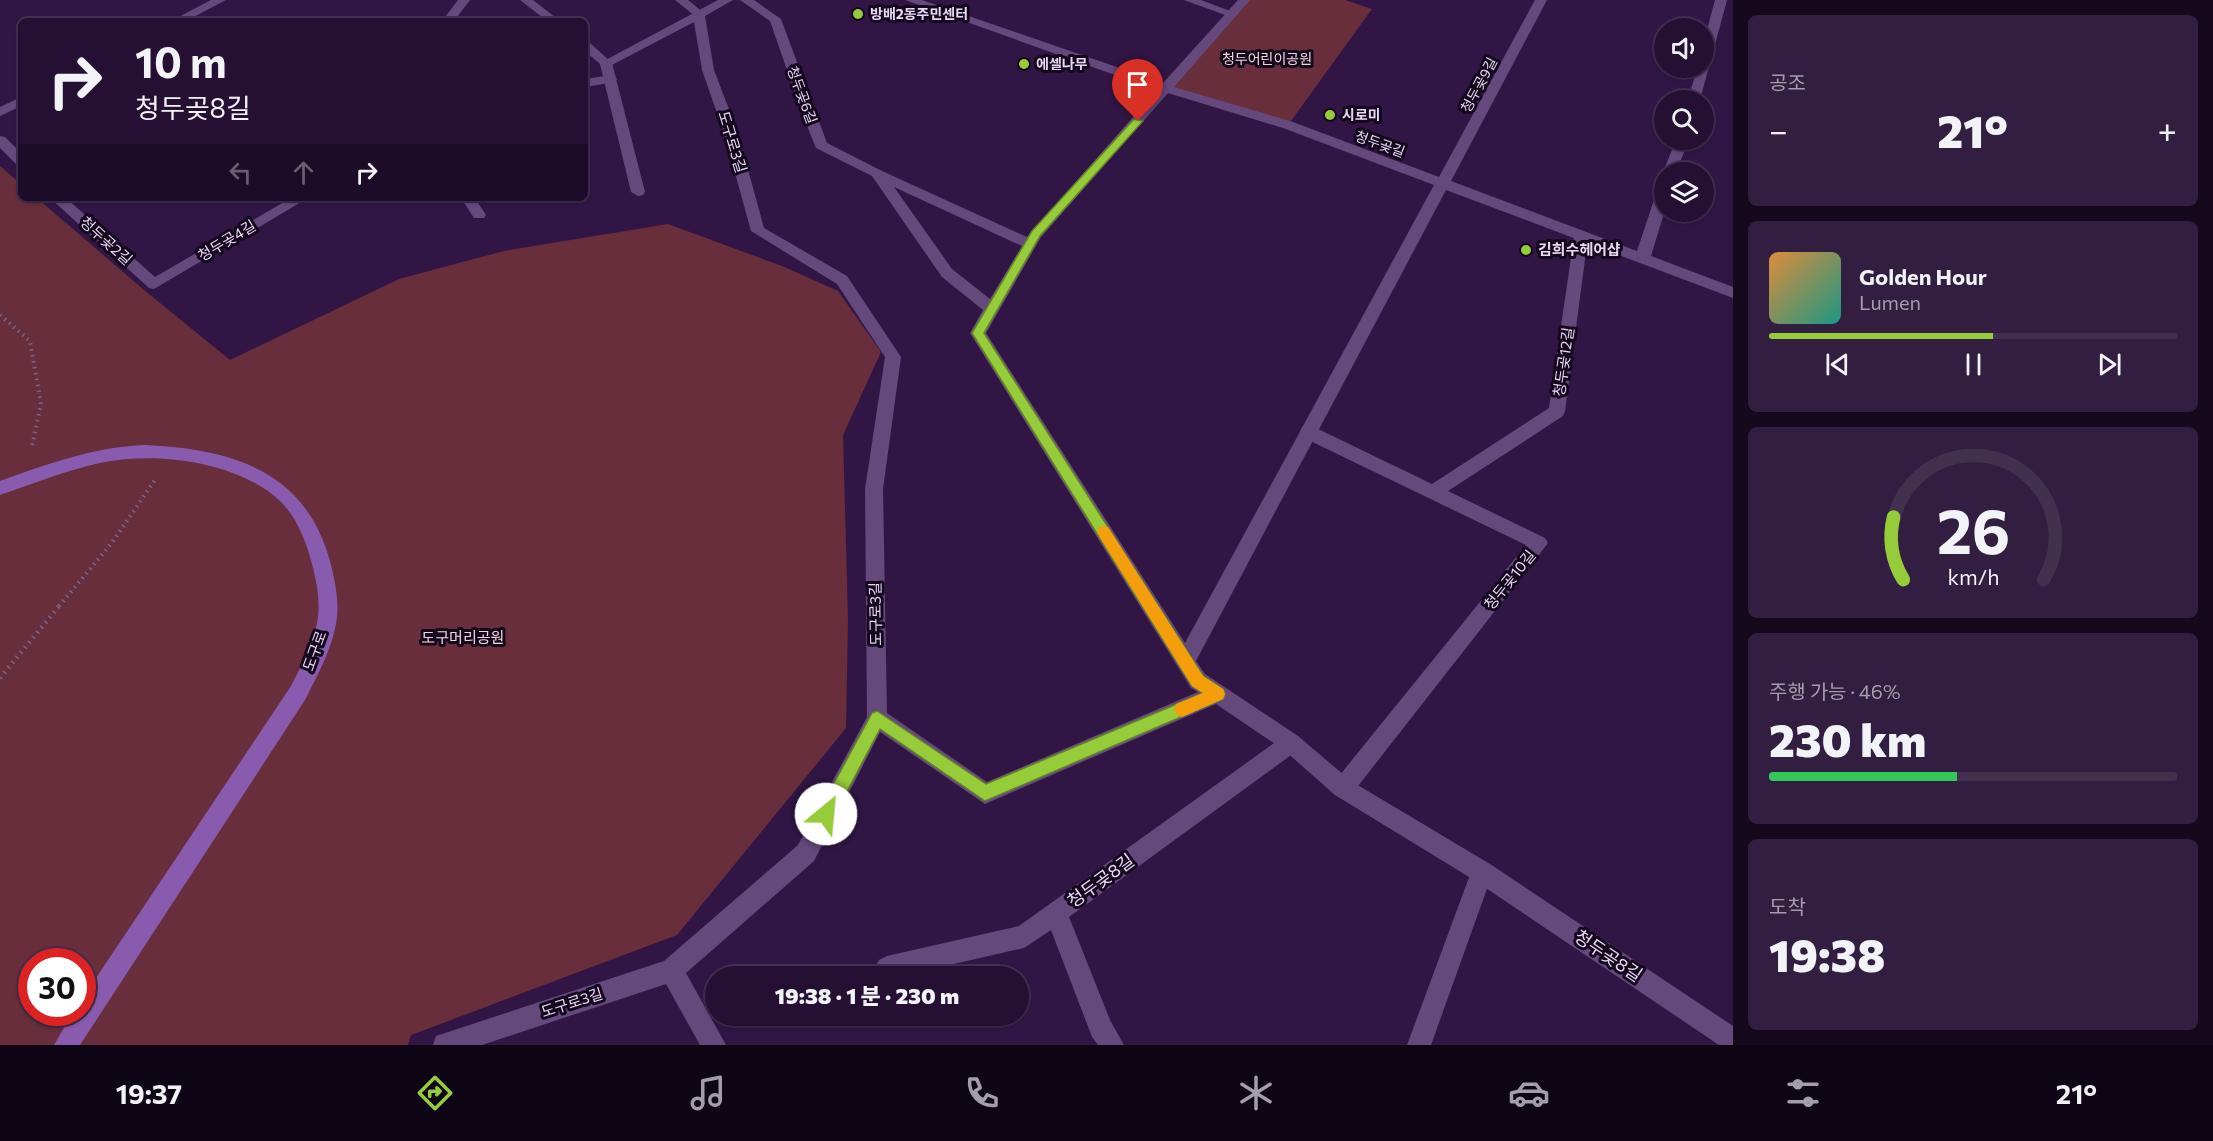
<!DOCTYPE html>
<html lang="ko">
<meta charset="utf-8">
<style>
body{margin:0;font-family:Commissioner,"Noto Sans KR",sans-serif;background:#311e40;color:#f1f3f6;height:100vh;display:flex;flex-direction:column;font-size:22px;white-space:nowrap}
*{box-sizing:border-box;margin:0}
p{font-size:20px;color:#a39dac}
.icon{flex:none;width:33px;height:33px;fill:none;stroke:currentColor;stroke-width:2;stroke-linecap:round;stroke-linejoin:round}
.map{position:relative;flex:1;overflow:hidden}
.sheet{display:flex;flex-direction:column;gap:15px;padding:15px;background:#14091d;width:480px}
.sheet>*{flex:none}
.top-card{position:absolute;left:18px;top:18px;width:570px;height:183px;border-radius:9px;box-shadow:0 2px 4px #0004,0 0 0 2px #42304f;background:#251034;color:#f1f3f6;overflow:hidden}
.fabs{position:absolute;left:1654px;top:18px;display:grid;gap:12px}
.fabs a{display:grid;place-items:center;width:60px;height:60px;border-radius:50%;background:#251034;box-shadow:0 2px 4px #0004,0 0 0 2px #42304f;font-size:30px}
.speed{position:absolute;left:18px;top:948px;display:flex;gap:12px;font-size:30px;font-weight:700;text-align:center}
.speed>*{display:grid;place-content:center;width:78px;height:78px;border-radius:50%;background:#251034;box-shadow:0 2px 4px #0004,0 0 0 2px #42304f;line-height:1}
.speed .limit{border:9px solid #d22;background:#fff;color:#111}
.pin{position:absolute;display:grid;place-items:center;width:51px;height:51px;color:#fff;margin:-62px -26px;border-radius:50% 50% 50% 0;rotate:-45deg;box-shadow:0 0 6px #0007}
.pin .icon{rotate:45deg}
.me{position:absolute;width:66px;margin:-33px;rotate:28deg;stroke-linejoin:round;filter:drop-shadow(0 0 4px #0008)}
.turn{display:flex;align-items:center;gap:21px;height:126px;padding:0 18px;font-size:27px}
.turn .icon{width:78px;height:78px;stroke-width:2.5}
.turn b{display:block;font-size:42px;line-height:51px}
.lanes{display:flex;align-items:center;height:57px;padding:0 18px;background:#0003;justify-content:center;gap:30px;direction:ltr}
.lanes .off{opacity:.35}
.big{font-size:45px;font-weight:800;line-height:1.1}
.sheet .card{flex:1;display:flex;flex-direction:column;justify-content:center;gap:9px;min-width:0;padding:0 21px;border-radius:9px;background:#311e40}
.sheet .dial{align-items:center;gap:0}
.dial svg{height:156px;overflow:visible;fill:none;stroke:#42304f;stroke-width:7;stroke-linecap:round;text-anchor:middle}
.dial text{fill:#f1f3f6;stroke:none}
.song{display:flex;align-items:center;gap:18px}
.cover{width:72px;height:72px;border-radius:9px;background:linear-gradient(135deg,hsl(30 70% 55%),hsl(170 70% 35%))}
.played{height:6px;border-radius:3px;background:linear-gradient(90deg,#96cc3a 55%,#42304f 55%)}
.keys{display:flex;justify-content:space-around;direction:ltr}
.heat{display:flex;justify-content:space-between;align-items:center;font-size:33px;direction:ltr}
.charge{height:9px;border-radius:4px;background:linear-gradient(90deg,#34c759 46%,#42304f 0)}
.trip{position:absolute;left:705px;top:966px;width:324px;height:60px;border-radius:30px;background:#251034;box-shadow:0 2px 4px #0004,0 0 0 2px #42304f;font-weight:800;line-height:60px;text-align:center}
.tabs{display:flex;height:96px;justify-content:space-around;align-items:center;background:#0f0615;color:#a39dac}
.tabs .icon{width:42px;height:42px}
.tabs .selected{color:#96cc3a}
.tabs b{font-size:27px;color:#f1f3f6}
main{display:flex;flex:1;min-height:0}
.map>svg:first-child{display:block}
.green{fill:#682e3b;fill-rule:evenodd}
.lines{fill:none;stroke-linecap:round;stroke-linejoin:round}
.path-far1{stroke:#7a648c;stroke-width:4;stroke-dasharray:1.5 4.5;stroke-linecap:butt}
.path{stroke:#7a648c;stroke-width:4.5;stroke-dasharray:1.5 5;stroke-linecap:butt}
.lane{fill:#65497d;fill-rule:evenodd}
.street{fill:#65497d;fill-rule:evenodd}
.secondary{fill:#895bae;fill-rule:evenodd}
.route{fill:#96cc3a;stroke:#628526;stroke-width:1.5}
.slow{fill:#f59e0b}
.poi-dot{fill:#96cc3a;stroke:#13081c;stroke-width:2}
.labels{text-anchor:middle;stroke-width:6;stroke-linejoin:round;paint-order:stroke}
.far-poi-label{font-size:14px;font-weight:bold;fill:#e7d8f6;stroke:#13081c;text-anchor:start}
.far-park-label{font-size:14px;fill:#f2d4d9;stroke:#13081c}
.far-street-label{font-size:14px;fill:#e7d8f6;stroke:#13081c}
.street-label{font-size:15px;fill:#e7d8f6;stroke:#13081c}
.poi-label{font-size:15px;font-weight:bold;fill:#e7d8f6;stroke:#13081c;text-anchor:start}
.park-label{font-size:15px;fill:#f2d4d9;stroke:#13081c}
.near-street-label{font-size:18px;fill:#e7d8f6;stroke:#13081c}
</style>
<main>
<div class="map">
<svg width="1733" height="1045" viewBox="0 0 1733 1045">
<rect width="100%" height="100%" fill="#311645"/>
<path class="green" d="M1244,0H1345L1372,9L1288,125L1167,89Z
M0,166L21,184V198H37L144,290L230,360L399,279L504,251L668,224L782,266L838,291L881,352L843,435L848,619L846,728L677,935L411,1035L408,1045H0ZM32,962H82V1012H32Z"/>
<g class="lines">
<path class="path-far1" d="M0,315L30,341L41,404L32,446
M59,606L111,544L155,480"/>
<path class="path" d="M0,678L60,605"/>
<path class="lane" d="M520,0H533L560,21H547Z
M675,0H688L705,14L699,17L695,16Z
M1184,0H1201L1238,14L1236,16H1228Z
M585,41L589,42L612,63L645,192L643,195L638,196L631,192L600,64L585,51Z
M461,198H475L486,215L484,218H474Z
M1581,232L1588,237L1565,411L1563,416L1448,491L1545,538L1548,543L1351,795L1343,799L1335,795L1332,788L1335,781L1526,545L1302,437L1300,432L1302,427L1308,425L1314,427L1432,484L1549,408L1574,237Z
M1291,733L1298,736L1301,743L1298,750L1069,917L1110,1020L1124,1045H1098L1092,1037L1051,930L1024,948L901,976H879L875,968L879,960L887,956L1019,926L1284,736Z
M1482,861L1490,864L1493,872L1431,1045H1407L1471,872L1474,864Z"/>
<path class="street" d="M211,0H226L186,21H171Z
M458,0H470L454,21H442Z
M718,0H733L705,16L714,70L738,133L764,228L847,276L901,357L883,489L887,713L987,782L1198,692L1191,688L970,333L983,310L942,277L872,176L816,148L803,116L770,21L740,0H754L781,19L827,143L882,171L1027,237L1157,90L905,0H922L1163,83L1238,0H1250L1174,87L1293,122L1439,177L1535,0H1547L1451,181L1637,251L1658,188L1665,184V210L1651,256L1733,287V298L1446,190L1196,661L1205,674L1298,736L1351,781L1490,864L1733,1026V1045H1719L1474,880L1335,795L1284,750L1216,704L985,804L880,732L814,861L686,973L726,1045H700L666,984L482,1045H433L436,1036L445,1033L664,961L798,845L867,717L865,489L885,357L837,284L751,231L724,133L702,70L694,22L610,66L606,67L600,63ZM1168,93L1283,128L1434,185L1185,643L986,333L1041,237ZM894,187L1022,246L990,299L952,269Z
M1715,0H1727L1700,100H1688L1697,68H1704V41Z
M611,75L615,76L617,79L615,82L585,87V79Z
M21,97V106L0,116V107Z
M0,136L5,137L21,153V165L16,164L0,148Z
M1676,140H1689L1676,172H1665V175L1663,172Z
M50,198H66L155,277L291,198H308L154,289L149,288Z"/>
<path class="secondary" d="M145,445C231,449 305,470 330,561C335,581 340,603 336,624C331,651 317,676 305,700L80,1045H54L73,1012H82V999L291,686C301,666 313,646 317,623C321,603 317,583 312,564C306,541 297,517 279,500C242,466 176,455 127,459C83,463 42,481 0,495V481C47,464 94,447 145,445Z"/>
</g>
<path class="route" d="M1134,119L1143,121L1040,236L984,333L1203,676L1223,689L1225,694L1223,699L985,801L880,729L832,820L826,823L820,820L818,814L820,809L872,713L877,711L986,784L1203,693L1192,686L972,333L1032,231Z"/>
<path class="slow" d="M1104,526L1108,527L1203,676L1223,689L1225,694L1223,699L1182,717L1176,714L1174,709L1176,704L1203,693L1192,686L1099,536L1097,532L1099,527Z"/>
<g class="poi-dot">
<circle cx="858" cy="14" r="6"/>
<circle cx="1024" cy="64" r="6"/>
<circle cx="1330" cy="115" r="6"/>
<circle cx="1526" cy="250" r="6"/>
</g>
<g class="labels">
<g class="far-poi-label">
<text x="870" y="19">방배2동주민센터</text>
<text x="1036" y="69">에셀나무</text>
<text x="1342" y="120">시로미</text>
</g>
<g class="far-park-label">
<text x="1267" y="64">청두어린이공원</text>
</g>
<g class="far-street-label">
<text transform="translate(1479 85) rotate(-62)" y="5">청두곶9길</text>
<text transform="translate(802 95) rotate(70)" y="5">청두곶6길</text>
<text transform="translate(1380 144) rotate(20)" y="5">청두곶길</text>
</g>
<g class="street-label">
<text transform="translate(732 142) rotate(73)" y="5">도구로3길</text>
<text transform="translate(106 241) rotate(42)" y="5">청두곶2길</text>
<text transform="translate(227 241) rotate(-31)" y="5">청두곶4길</text>
<text transform="translate(1564 362) rotate(-82)" y="5">청두곶12길</text>
<text transform="translate(1510 580) rotate(-51)" y="5">청두곶10길</text>
<text transform="translate(876 614) rotate(-91)" y="5">도구로3길</text>
<text transform="translate(315 651) rotate(-70)" y="5">도구로</text>
<text transform="translate(572 1003) rotate(-18)" y="5">도구로3길</text>
</g>
<g class="poi-label">
<text x="1538" y="255">김희수헤어샵</text>
</g>
<g class="park-label">
<text x="463" y="643">도구머리공원</text>
</g>
<g class="near-street-label">
<text transform="translate(1101 881) rotate(-36)" y="6">청두곶8길</text>
<text transform="translate(1608 956) rotate(34)" y="6">청두곶8길</text>
</g>
</g>
</svg>
<div class="fabs">
<a><svg class="icon" aria-label="sound" viewBox="0 0 24 24"><path d="M4 9h4l5-4v14l-5-4H4zM17 9q2 3 0 6"/></svg></a>
<a><svg class="icon" aria-label="search" viewBox="0 0 24 24"><circle cx="10" cy="10" r="6"/><path d="M15 15l6 6"/></svg></a>
<a><svg class="icon" aria-label="layers" viewBox="0 0 24 24"><path d="M12 4l9 5-9 5-9-5zM3 14l9 5 9-5"/></svg></a>
</div>
<div class="speed"><div class="limit">30</div></div>
<div class="pin" style="left:1138px;top:121px;background:#d93025"><svg class="icon" aria-label="arrive" viewBox="0 0 24 24"><path d="M6 21V4h12l-3 4 3 4H6"/></svg></div>
<svg class="me" style="left:826px;top:814px" viewBox="-20 -20 40 40"><circle r="19" fill="#fff"/><path d="M0-13L10 11 0 6-10 11z" fill="#96cc3a"/></svg>
<div class="trip">19:38 · 1 분 · 230 m</div>
<div class="top-card">
<div class="turn"><svg class="icon" aria-label="right" viewBox="0 0 24 24"><path d="M7 20v-9h11M14 6l5 5-5 5"/></svg><div><b>10 m</b>청두곶8길</div></div>
<div class="lanes"><svg class="icon off" aria-label="left" viewBox="0 0 24 24"><path d="M17 20v-9H6M10 6l-5 5 5 5"/></svg><svg class="icon off" aria-label="ahead" viewBox="0 0 24 24"><path d="M12 20V5M6 11l6-6 6 6"/></svg><svg class="icon" aria-label="right" viewBox="0 0 24 24"><path d="M7 20v-9h11M14 6l5 5-5 5"/></svg></div>
</div>
</div>
<section class="sheet">
<div class="card"><p>공조</p>
<div class="heat"><a>−</a><b class="big">21°</b><a>+</a></div>
</div>
<div class="card">
<div class="song"><i class="cover"></i><div><b>Golden Hour</b><p>Lumen</p></div></div>
<div class="played"></div>
<div class="keys"><svg class="icon" aria-label="previous" viewBox="0 0 24 24"><path d="M18 5L8 12l10 7zM5 5v14"/></svg><svg class="icon" aria-label="pause" viewBox="0 0 24 24"><path d="M8 5v14M16 5v14"/></svg><svg class="icon" aria-label="next" viewBox="0 0 24 24"><path d="M6 5l10 7-10 7zM19 5v14"/></svg></div>
</div>
<div class="card dial"><svg viewBox="0 0 100 80">
<path d="M14 69A42 42 0 1 1 86 69"/>
<path d="M14 69A42 42 0 0 1 9 37" stroke="#96cc3a"/>
<text x="50" y="56" font-size="32" font-weight="700">26</text>
<text x="50" y="72" font-size="11">km/h</text>
</svg></div>
<div class="card"><p>주행 가능 · 46%</p><b class="big">230 km</b><div class="charge"></div></div>
<div class="card"><p>도착</p><b class="big">19:38</b></div>
</section>
</main>
<nav class="tabs">
<b>19:37</b>
<svg class="icon selected" aria-label="directions" viewBox="0 0 24 24"><path d="M12 3l9 9-9 9-9-9zM9 14v-3h6M13 9l2 2-2 2"/></svg>
<svg class="icon" aria-label="music" viewBox="0 0 24 24"><path d="M9 18V5l10-2v13"/><circle cx="6" cy="18" r="3"/><circle cx="16" cy="16" r="3"/></svg>
<svg class="icon" aria-label="phone" viewBox="0 0 24 24"><path d="M5 4h4l2 5-3 2q2 4 5 5l2-3 5 2v4C11 20 4 13 5 4z"/></svg>
<svg class="icon" aria-label="climate" viewBox="0 0 24 24"><path d="M12 3v18M4 7l16 10M4 17L20 7"/></svg>
<svg class="icon" aria-label="car" viewBox="0 0 24 24"><path d="M5 17H2v-5l4-1 3-4h7l3 4 3 1v5h-3M9 17h6M6 11h13"/><circle cx="7" cy="17" r="2"/><circle cx="17" cy="17" r="2"/></svg>
<svg class="icon" aria-label="filters" viewBox="0 0 24 24"><path d="M4 7h16M4 17h16"/><circle cx="9" cy="7" r="2"/><circle cx="15" cy="17" r="2"/></svg>
<b>21°</b>
</nav>
